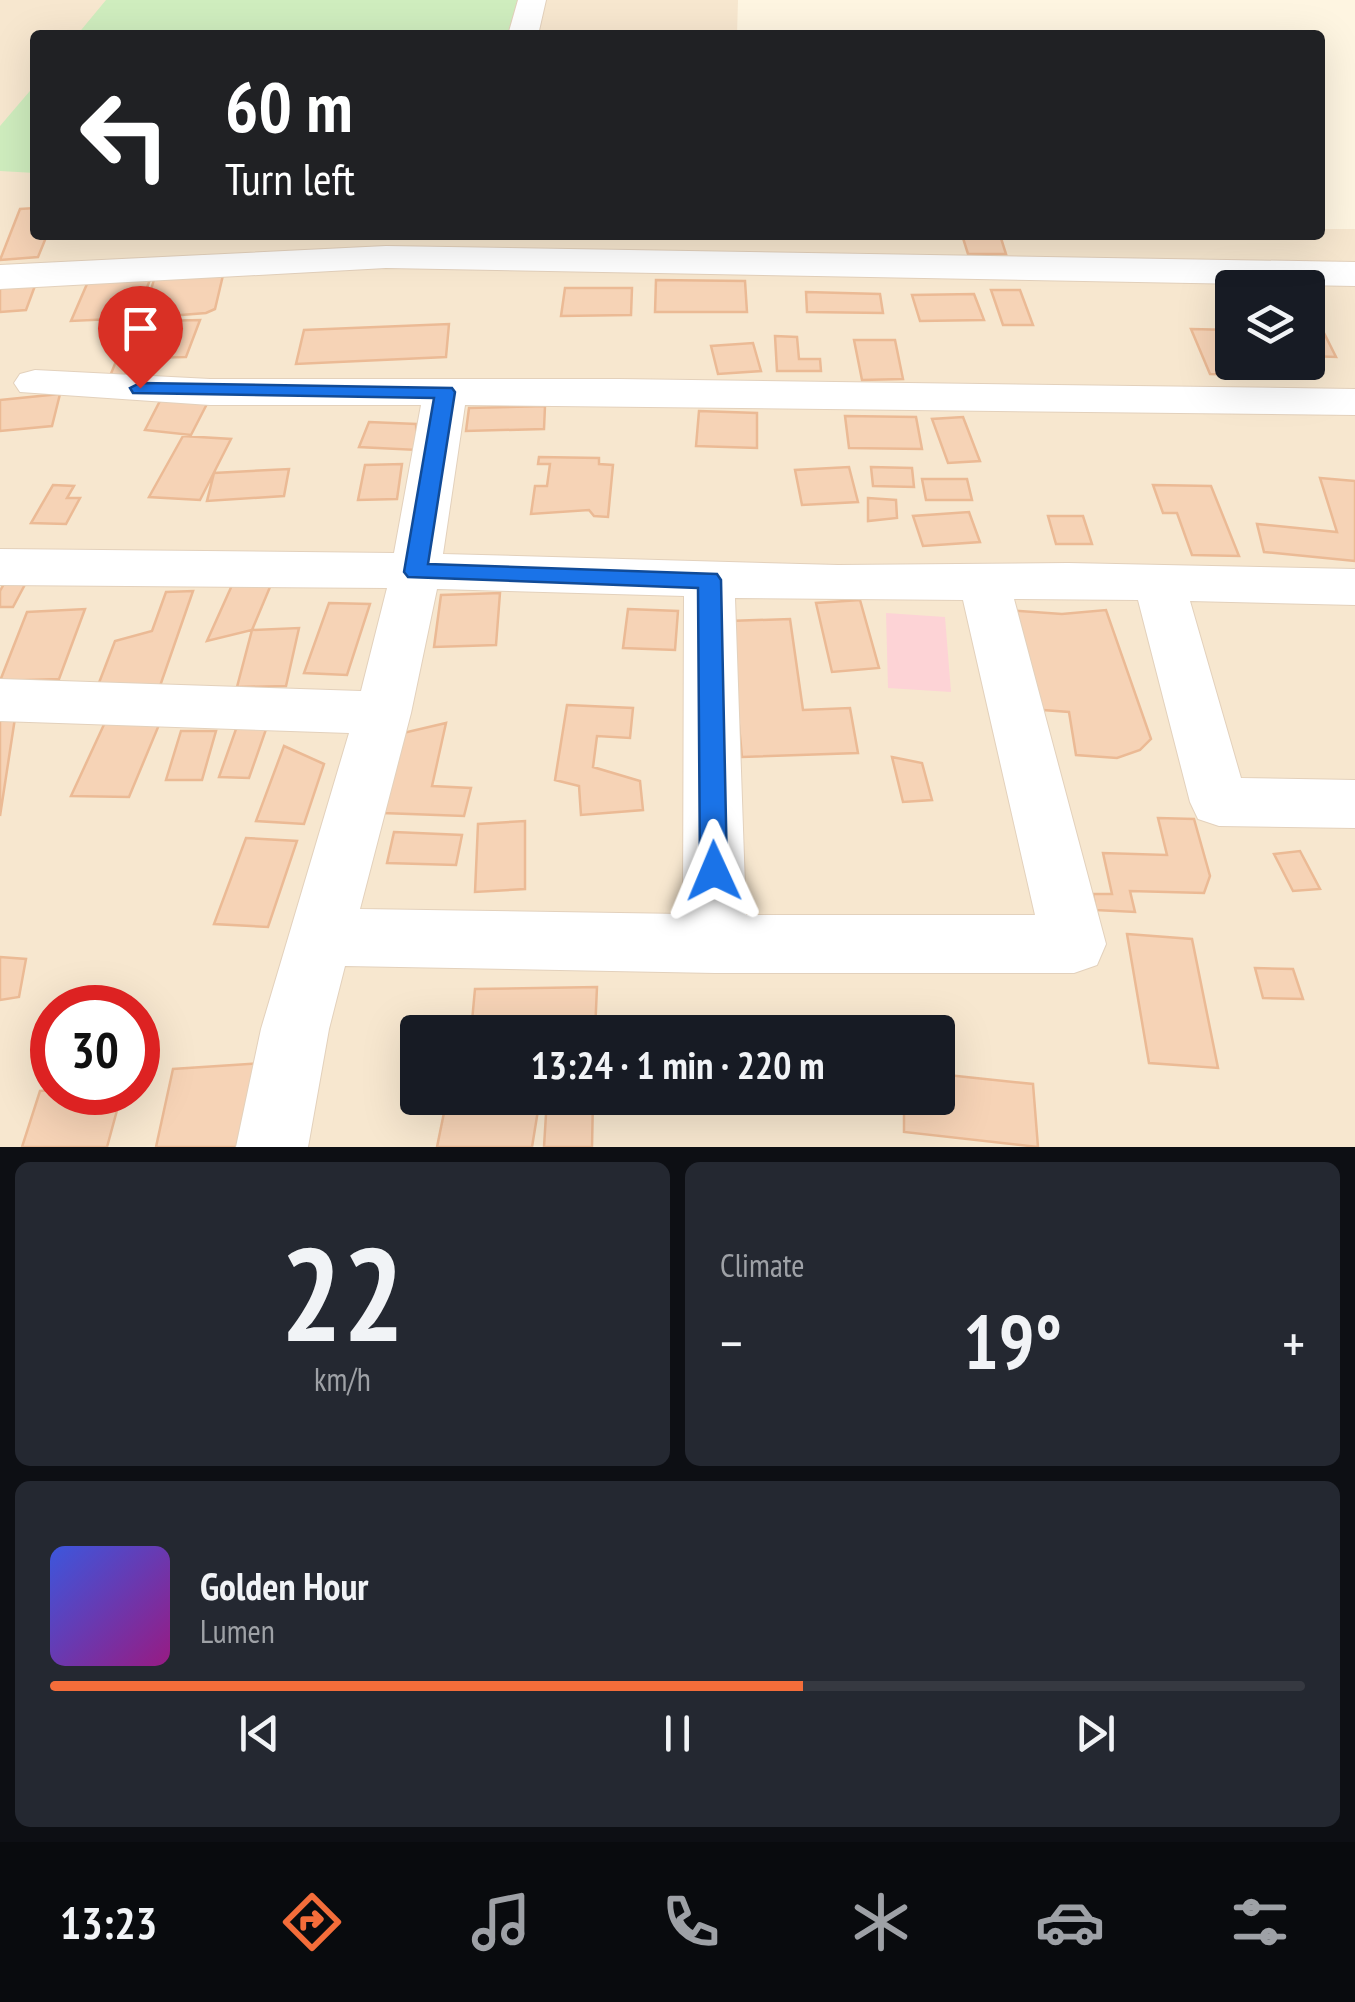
<!DOCTYPE html>
<meta charset="utf-8">
<style>
body{margin:0;font-family:"PT Sans Narrow",sans-serif;background:#242831;color:#f1f3f6;height:100vh;display:flex;flex-direction:column;font-size:38px;white-space:nowrap}
*{box-sizing:border-box;margin:0}
p{font-size:32px;color:#9ea1a6}
.icon{flex:none;width:55px;height:55px;fill:none;stroke:currentColor;stroke-width:2;stroke-linecap:round;stroke-linejoin:round}
.map{position:relative;height:1147px;overflow:hidden}
.panel{display:flex;flex-direction:column;gap:15px;padding:15px;background:#0d0f14;flex:1}
.panel>*{flex:none}
.banner{position:absolute;left:30px;top:30px;width:1295px;height:210px;border-radius:10px;box-shadow:0 10px 40px #0002;background:#202124;color:#fff;overflow:hidden}
.controls{position:absolute;left:1215px;top:270px;display:grid;gap:20px}
.controls a{display:grid;place-items:center;width:110px;height:110px;border-radius:10px;background:#171b24;box-shadow:0 10px 40px #0002;font-size:50px}
.speed{position:absolute;left:30px;top:985px;display:flex;gap:20px;font-size:50px;font-weight:700;text-align:center}
.speed>*{display:grid;place-content:center;width:130px;height:130px;border-radius:50%;background:#171b24;box-shadow:0 10px 40px #0002;line-height:1}
.speed .limit{border:15px solid #d22;background:#fff;color:#111}
.pin{position:absolute;display:grid;place-items:center;width:85px;height:85px;color:#fff;margin:-102px -42px;border-radius:50% 50% 50% 0;rotate:-45deg;box-shadow:0 0 10px #0007}
.pin .icon{rotate:45deg}
.me{position:absolute;width:110px;margin:-55px;rotate:359deg;stroke-linejoin:round;filter:drop-shadow(0 0 8px #0008)}
.turn{display:flex;align-items:center;gap:35px;height:210px;padding:0 30px;font-size:45px}
.turn .icon{width:130px;height:130px;stroke-width:2.5}
.turn b{display:block;font-size:70px;line-height:85px}
.big{font-size:75px;font-weight:800;line-height:1.1}
.panel .widget{flex:1;display:flex;flex-direction:column;justify-content:center;gap:15px;min-width:0;padding:0 35px;border-radius:15px;background:#242831}
.panel .dial{align-items:center;gap:0}
.dial b{font-size:130px;line-height:1}
.song{display:flex;align-items:center;gap:30px}
.cover{width:120px;height:120px;border-radius:15px;background:linear-gradient(135deg,hsl(230 70% 55%),hsl(310 70% 35%))}
.played{height:10px;border-radius:5px;background:linear-gradient(90deg,#f46d3a 60%,#363941 60%)}
.keys{display:flex;justify-content:space-around;direction:ltr}
.heat{display:flex;justify-content:space-between;align-items:center;font-size:55px;direction:ltr}
.panel .tiles{flex:1;display:grid;gap:15px;grid-template-columns:1fr 1fr}
.widget:last-child{grid-column:span 2}
.trip{position:absolute;left:400px;top:1015px;width:555px;height:100px;border-radius:10px;background:#171b24;box-shadow:0 10px 40px #0002;font-weight:800;line-height:100px;text-align:center}
.menu{display:flex;height:160px;justify-content:space-around;align-items:center;background:#090b0e;color:#9ea1a6}
.menu .icon{width:70px;height:70px}
.menu .active{color:#f46d3a}
.menu b{font-size:45px;color:#f1f3f6}
.map>svg:first-child{display:block}
.residential{fill:#f7e7cf;fill-rule:evenodd}
.medical{fill:#fdd3d6}
.green{fill:#cfedbe}
.building{fill:#f6d3b6;stroke:#ebba95;stroke-width:2.5}
.lines{fill:none;stroke-linecap:round;stroke-linejoin:round}
.minor-casing{stroke:#e3d1bc;stroke-width:2}
.minor{fill:#fff;fill-rule:evenodd}
.route{fill:#1a73e8;stroke:#114b97;stroke-width:2.5}
</style>
<div class="map">
<svg width="1355" height="1147" viewBox="0 0 1355 1147">
<rect width="100%" height="100%" fill="#fef5e1"/>
<path class="residential" d="M0,0H738L737,35H35V235H1320V229H1355V1147H0ZM1232,288H1308V362H1232ZM52,1008H138V1092H52ZM418,1032H938V1098H418Z"/>
<path class="medical" d="M886,613L945,617L951,692L888,688Z"/>
<path class="green" d="M106,0H522L514,35H77Z
M35,85V173L0,171V126Z"/>
<path class="building" d="M35,208V235H47L38,257L0,260L20,209Z
M962,235H1000L1006,254H968Z
M224,271L215,309L206,313L143,318L155,276Z
M152,274L136,318L71,321L90,277Z
M656,280L745,281L747,312H655Z
M36,283L26,310L0,312V285Z
M565,288H632L631,315L561,316Z
M991,290H1020L1033,325H1003Z
M806,292L880,294L883,313L807,312Z
M974,294L984,320L920,321L912,295Z
M200,320L186,357L141,358L156,321Z
M449,324L446,357L296,364L304,330Z
M1191,329L1232,330V362H1280L1287,376L1210,374Z
M128,332H143L125,375L110,376Z
M1308,332L1324,333L1336,357L1308,356Z
M775,336L797,337L799,359H820L821,371H777Z
M854,340H895L903,379L862,380Z
M753,343L761,371L718,374L711,346Z
M60,394L52,426L0,431V400Z
M162,397L210,398L191,435L145,430Z
M545,406L544,429L466,431L469,408Z
M699,411L757,413V448L696,446Z
M845,416L916,417L922,449L849,448Z
M963,417L980,461L948,463L932,419Z
M369,422L416,424L417,450L359,447Z
M183,436L231,439L200,500L149,497Z
M539,457L599,458V464L613,465L608,517L594,516L589,510L531,514L535,486H547L550,464H538Z
M402,464L397,499L358,500L365,465Z
M849,467L858,502L802,505L795,470Z
M871,467L912,468L914,487L873,486Z
M289,469L284,496L207,501L214,473Z
M1320,478L1355,481V561L1264,552L1257,524L1337,532Z
M922,479H967L972,500H926Z
M53,485L74,486L67,498H80L66,524L31,523Z
M1153,485L1211,486L1239,556L1192,555L1177,513H1163Z
M868,498L896,500L897,518L868,521Z
M969,512L980,542L923,546L913,516Z
M1048,516H1083L1092,544H1056Z
M246,554L283,556L252,630L207,641Z
M9,575H30L13,607H0V591Z
M193,591L160,686L97,688L115,641L152,631L166,592Z
M500,593L496,645L434,647L441,595Z
M860,600L879,668L832,672L816,603Z
M329,603L370,604L347,675L304,673Z
M85,609L59,679L0,681L27,612Z
M628,609L678,611L675,650L623,648Z
M1006,610L1062,614L1106,610L1151,739L1140,750L1117,758L1076,755L1069,712L1016,708Z
M790,619L803,710L850,708L858,753L742,757L729,621Z
M299,628L286,686L237,687L252,630Z
M567,705L633,708L630,738L597,736L593,767L640,781L643,810L581,815L579,786L555,780Z
M241,715H271L249,778L219,777Z
M15,718L0,816V720Z
M107,718L161,720L129,797L71,796Z
M446,723L432,786L471,788L464,816L383,813L403,733Z
M181,731H216L202,780H166Z
M284,746L324,764L304,824L256,821Z
M892,757L922,763L932,800L903,802Z
M1158,818L1194,819L1210,876L1204,893L1130,891L1135,912L1096,910L1093,894H1112L1103,853L1167,855Z
M525,821V889L475,892L478,824Z
M394,832L462,835L456,865L387,863Z
M246,838L297,841L268,927L214,924Z
M1300,851L1320,889L1293,891L1274,854Z
M1127,934L1192,939L1218,1068L1149,1063Z
M0,957L26,959L19,997L0,1000Z
M1255,968L1293,969L1303,999L1263,998Z
M597,987L595,1032H471L475,989Z
M264,1063L249,1147H156L173,1069Z
M938,1074L1033,1084L1038,1147L904,1132V1098H938Z
M52,1090L122,1092L107,1147H22L40,1091Z
M447,1098H540L532,1147H437Z
M547,1098H593L592,1147H544Z"/>
<g class="lines">
<defs>
<path id="minor" d="M518,0H546L538,35H508Z
M386,246L1355,262V286L386,268L0,289V265Z
M35,370L210,379H619L1355,389V415L465,405L443,554L838,565L1068,563L1355,569V605L1190,601L1241,778L1355,780V828L1219,826L1198,819L1190,802L1138,600L1014,599L1106,944L1097,965L1074,973H715L345,966L329,1029L308,1147H236L261,1029L349,733L0,721V679L361,691L387,588L0,585V549L394,553L421,405H210L20,392L14,383L20,374ZM437,589L684,596L683,914L360,909L411,713ZM735,598L963,600L1035,915H746Z"/>
</defs>
<use href="#minor" class="minor-casing"/>
<use href="#minor" class="minor"/>
</g>
<path class="route" d="M140,383L452,388L455,392L428,564L717,574L721,580L727,871L723,880L714,883L704,880L700,871L698,588L408,577L404,572L434,398L133,393L130,388Z"/>
</svg>
<div class="controls">
<a><svg class="icon" aria-label="layers" viewBox="0 0 24 24"><path d="M12 4l9 5-9 5-9-5zM3 14l9 5 9-5"/></svg></a>
</div>
<div class="speed"><div class="limit">30</div></div>
<div class="pin" style="left:140px;top:388px;background:#d93025"><svg class="icon" aria-label="arrive" viewBox="0 0 24 24"><path d="M6 21V4h12l-3 4 3 4H6"/></svg></div>
<svg class="me" style="left:714px;top:871px" viewBox="-20 -20 40 40"><path d="M0-17L14 15 0 8-14 15z" fill="#1a73e8" stroke="#fff" stroke-width="4"/></svg>
<div class="trip">13:24 · 1 min · 220 m</div>
<div class="banner">
<div class="turn"><svg class="icon" aria-label="left" viewBox="0 0 24 24"><path d="M17 20v-9H6M10 6l-5 5 5 5"/></svg><div><b>60 m</b>Turn left</div></div>
</div>
</div>
<section class="panel">
<div class="tiles">
<div class="widget dial"><b>22</b><p>km/h</p></div>
<div class="widget"><p>Climate</p>
<div class="heat"><a>−</a><b class="big">19°</b><a>+</a></div>
</div>
<div class="widget">
<div class="song"><i class="cover"></i><div><b>Golden Hour</b><p>Lumen</p></div></div>
<div class="played"></div>
<div class="keys"><svg class="icon" aria-label="previous" viewBox="0 0 24 24"><path d="M18 5L8 12l10 7zM5 5v14"/></svg><svg class="icon" aria-label="pause" viewBox="0 0 24 24"><path d="M8 5v14M16 5v14"/></svg><svg class="icon" aria-label="next" viewBox="0 0 24 24"><path d="M6 5l10 7-10 7zM19 5v14"/></svg></div>
</div>
</div>
</section>
<nav class="menu">
<b>13:23</b>
<svg class="icon active" aria-label="directions" viewBox="0 0 24 24"><path d="M12 3l9 9-9 9-9-9zM9 14v-3h6M13 9l2 2-2 2"/></svg>
<svg class="icon" aria-label="music" viewBox="0 0 24 24"><path d="M9 18V5l10-2v13"/><circle cx="6" cy="18" r="3"/><circle cx="16" cy="16" r="3"/></svg>
<svg class="icon" aria-label="phone" viewBox="0 0 24 24"><path d="M5 4h4l2 5-3 2q2 4 5 5l2-3 5 2v4C11 20 4 13 5 4z"/></svg>
<svg class="icon" aria-label="climate" viewBox="0 0 24 24"><path d="M12 3v18M4 7l16 10M4 17L20 7"/></svg>
<svg class="icon" aria-label="car" viewBox="0 0 24 24"><path d="M5 17H2v-5l4-1 3-4h7l3 4 3 1v5h-3M9 17h6M6 11h13"/><circle cx="7" cy="17" r="2"/><circle cx="17" cy="17" r="2"/></svg>
<svg class="icon" aria-label="filters" viewBox="0 0 24 24"><path d="M4 7h16M4 17h16"/><circle cx="9" cy="7" r="2"/><circle cx="15" cy="17" r="2"/></svg>
</nav>
